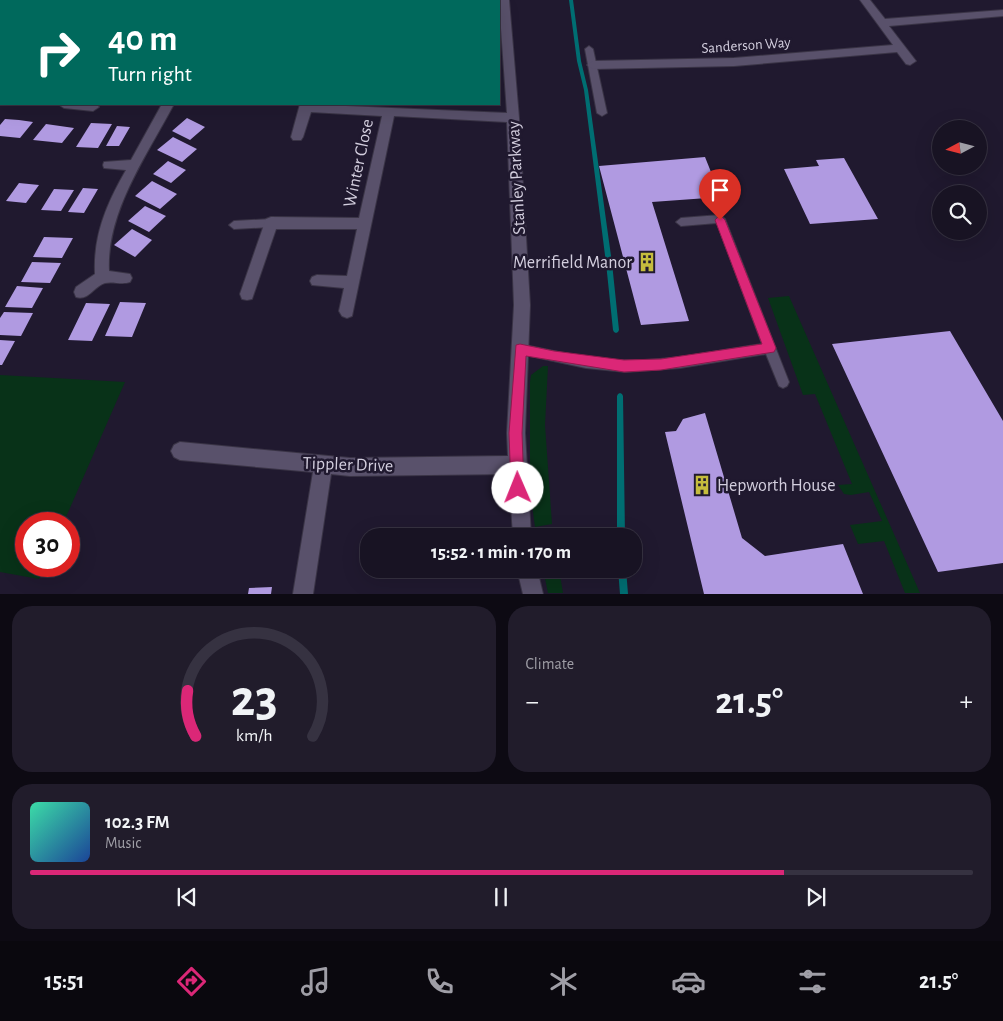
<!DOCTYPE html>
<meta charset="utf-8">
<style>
body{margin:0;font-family:"Alegreya Sans",sans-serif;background:#211c2b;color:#f1f3f6;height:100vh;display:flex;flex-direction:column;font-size:19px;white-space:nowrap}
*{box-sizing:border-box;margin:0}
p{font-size:16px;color:#9f9ea6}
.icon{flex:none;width:28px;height:28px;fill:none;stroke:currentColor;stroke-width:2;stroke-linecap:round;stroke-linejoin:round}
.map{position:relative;height:594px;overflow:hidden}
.sheet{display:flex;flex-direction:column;gap:12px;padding:12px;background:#0d0a13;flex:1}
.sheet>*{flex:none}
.guide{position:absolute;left:0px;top:0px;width:500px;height:105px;box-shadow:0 5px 20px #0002,0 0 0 1px #363241;background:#00695c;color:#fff;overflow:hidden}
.needle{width:32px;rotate:263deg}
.buttons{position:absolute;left:932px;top:120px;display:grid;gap:10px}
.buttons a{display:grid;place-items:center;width:55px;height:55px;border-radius:50%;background:#181323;box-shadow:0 5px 20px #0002,0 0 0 1px #363241;font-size:25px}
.speed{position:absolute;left:15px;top:512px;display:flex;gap:10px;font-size:25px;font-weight:700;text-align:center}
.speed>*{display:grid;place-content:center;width:65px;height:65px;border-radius:50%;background:#181323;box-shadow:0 5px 20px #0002,0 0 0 1px #363241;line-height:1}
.speed .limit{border:8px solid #d22;background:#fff;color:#111}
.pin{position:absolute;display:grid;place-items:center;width:42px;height:42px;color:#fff;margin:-51px -21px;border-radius:50% 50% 50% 0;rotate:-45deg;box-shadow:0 0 5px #0007}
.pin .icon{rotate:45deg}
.me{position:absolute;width:55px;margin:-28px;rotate:359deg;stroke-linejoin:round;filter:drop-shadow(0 0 4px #0008)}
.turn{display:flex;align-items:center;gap:18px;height:105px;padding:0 25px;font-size:22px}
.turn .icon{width:65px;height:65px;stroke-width:2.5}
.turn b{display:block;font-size:35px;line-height:42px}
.big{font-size:38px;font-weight:700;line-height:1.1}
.sheet .card{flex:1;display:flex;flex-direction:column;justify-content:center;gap:8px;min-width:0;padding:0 18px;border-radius:20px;background:#211c2b}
.sheet .dial{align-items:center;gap:0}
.dial svg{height:130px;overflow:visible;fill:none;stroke:#363241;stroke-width:7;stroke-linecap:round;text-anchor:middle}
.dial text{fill:#f1f3f6;stroke:none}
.song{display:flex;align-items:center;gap:15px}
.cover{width:60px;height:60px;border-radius:8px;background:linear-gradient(135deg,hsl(160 70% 55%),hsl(220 70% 35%))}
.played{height:5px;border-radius:2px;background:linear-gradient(90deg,#db2777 80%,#363241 80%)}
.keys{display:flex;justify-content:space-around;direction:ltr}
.heat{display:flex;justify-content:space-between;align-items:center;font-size:28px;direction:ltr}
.sheet .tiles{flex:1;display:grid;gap:12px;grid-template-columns:1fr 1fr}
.card:last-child{grid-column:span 2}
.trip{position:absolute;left:360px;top:528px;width:282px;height:50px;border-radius:20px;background:#181323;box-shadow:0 5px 20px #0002,0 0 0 1px #363241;font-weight:700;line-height:50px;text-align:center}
.menu{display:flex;height:80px;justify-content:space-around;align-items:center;background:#0a080e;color:#9f9ea6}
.menu .icon{width:35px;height:35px}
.menu .active{color:#db2777}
.menu b{font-size:22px;color:#f1f3f6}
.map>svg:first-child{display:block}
.green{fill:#083218}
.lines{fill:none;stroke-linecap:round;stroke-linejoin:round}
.stream{fill:#006e72;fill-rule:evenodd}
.building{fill:#b09ae1}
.lane-casing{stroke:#3a3446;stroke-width:2}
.street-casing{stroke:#3a3446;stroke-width:2}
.lane{fill:#59516b;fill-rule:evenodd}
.street{fill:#59516b;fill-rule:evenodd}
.route{fill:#db2777;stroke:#8e194d}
.labels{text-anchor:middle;stroke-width:5;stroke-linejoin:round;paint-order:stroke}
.far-street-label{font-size:15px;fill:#d3cede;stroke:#20192f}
.street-label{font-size:18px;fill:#d3cede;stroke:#20192f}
.poi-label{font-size:18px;fill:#d3cede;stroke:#20192f;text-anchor:end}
</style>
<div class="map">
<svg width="1003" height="594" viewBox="0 0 1003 594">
<rect width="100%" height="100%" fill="#20192f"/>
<path class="green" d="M789,296L920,593H905L884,541L858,544L850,525L882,521L869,492L851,495L844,494L838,485L852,484L815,394L803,395L768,298Z
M543,366H548L545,425L552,524L535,527L530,490V382L531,375Z
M0,375L125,382L63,524H26V566H44L39,579L0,572Z
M543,569H559L563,593H548Z"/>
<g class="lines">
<path class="stream" d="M569,0H573L581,61L588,90L612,263L619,330L618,332L616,333L614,332L613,330L606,263L584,90L577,61Z
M620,393L622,394L623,396L625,536H617V396L618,394Z
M618,569H626L628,594H620Z"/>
</g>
<path class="building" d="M187,118L205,127L190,140L172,131Z
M5,119L19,120L33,122L20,138L0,136V125Z
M91,123L112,124L98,148L76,147Z
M46,124L74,128L62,143L33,140Z
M117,126L130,127L119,146H106Z
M173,137L197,149L182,162L157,150Z
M705,157L721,197L652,202L689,321L641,325L599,166Z
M844,158L878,219L810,224L784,169L819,166L816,160Z
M168,161L186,170L171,183L153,174Z
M152,181L177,194L160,209L135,196Z
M19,183L39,185L26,203L6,201Z
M83,188L98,189L84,213L68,212Z
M54,189L74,190L61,211L41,210Z
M145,206L166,216L149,232L128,221Z
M132,229L152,240L135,257L114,245Z
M44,237L73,238L62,258L33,257Z
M32,262L61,263L50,283L21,282Z
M17,286L43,288L32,308L5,307Z
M120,302L146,303L132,337L105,336Z
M86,303L110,304L92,341L68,340Z
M4,312L33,313L21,336L0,335V318Z
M950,331L1003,421V563L938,572L832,344Z
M0,340L15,341L2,365H0Z
M705,413L742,538L765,556L843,544L863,594H704L665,432L676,431L683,419Z
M272,587L271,594H248L249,588Z"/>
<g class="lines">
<defs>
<path id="lane" d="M589,46L593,49L607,113L602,116L597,113L585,49Z
M720,215L725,219L789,382L787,386L783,388L779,386L766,354L680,368L626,372L586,368L516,353L514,349L516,345L520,344C551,350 582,358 614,360C664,363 713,351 762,344L717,223L681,226L676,222L681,218Z
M271,219L276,223L271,227L234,229L229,225L234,221Z"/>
<path id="street" d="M343,0H353V1H343Z
M499,0H509L519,118L530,305L525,433L531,536H513L509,474L350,476L331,474L313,594H293L313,472L180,460L174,457L171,451L174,445L180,442L350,458L508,456L507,433L514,305L507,122L394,116L352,316L347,318L342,316L339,311L344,288L312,285L310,281L312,277L317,275L347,276L357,229H276L252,299L247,300L242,299L240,294L266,219L271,217L359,218L382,116L311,112L303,137L301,140H293L291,137L300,104L507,113Z
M860,0H870L885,19L1003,10V16L889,26L916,61L910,65L906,64L897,52L734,66L593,69L587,65L593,61L734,58L893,45Z
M0,93H1V101H0Z
M58,104H96L99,107L93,111L64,108Z
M162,104H174C147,155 106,212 109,271L130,274L132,278L130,282C122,285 113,281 105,283C94,286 89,301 76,297L74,292L76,287L95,274C93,235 107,203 126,170L104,168L103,165L104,162L131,160Z
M517,569H537L543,594H523Z"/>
</defs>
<use href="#lane" class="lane-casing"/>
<use href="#street" class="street-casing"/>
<use href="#lane" class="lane"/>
<use href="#street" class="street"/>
</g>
<path class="route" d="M720,215L725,220L776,348L774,352L661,370L624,372L526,356L522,433L524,488L522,493L518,495L513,493L511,488L509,433L516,345L520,344L554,351L624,360L661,359L762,344L715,220Z"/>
<defs>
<symbol id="building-bare" viewBox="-9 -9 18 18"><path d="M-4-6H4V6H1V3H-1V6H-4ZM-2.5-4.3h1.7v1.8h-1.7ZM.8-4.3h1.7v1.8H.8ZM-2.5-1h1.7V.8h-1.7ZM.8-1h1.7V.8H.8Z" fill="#c5bc3d" stroke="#20192f" stroke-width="2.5" paint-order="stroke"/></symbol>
</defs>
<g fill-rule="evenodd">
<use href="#building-bare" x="633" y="248" width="28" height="28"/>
<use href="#building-bare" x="688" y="471" width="28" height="28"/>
</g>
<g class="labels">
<g class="far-street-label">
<text transform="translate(746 45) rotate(-4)" y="5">Sanderson Way</text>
</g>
<g class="street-label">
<text transform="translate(358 163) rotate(-78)" y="6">Winter Close</text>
<text transform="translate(516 178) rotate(-93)" y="6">Stanley Parkway</text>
<text transform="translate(348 464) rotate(2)" y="6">Tippler Drive</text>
</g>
<g class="poi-label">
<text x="632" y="268">Merrifield Manor</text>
<text x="717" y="491" text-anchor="start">Hepworth House</text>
</g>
</g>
</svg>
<div class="buttons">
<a><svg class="needle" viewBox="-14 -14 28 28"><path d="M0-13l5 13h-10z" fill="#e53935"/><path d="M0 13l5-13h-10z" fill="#9f9ea6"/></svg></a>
<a><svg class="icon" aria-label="search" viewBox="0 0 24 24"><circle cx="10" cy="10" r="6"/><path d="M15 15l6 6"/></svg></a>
</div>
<div class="speed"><div class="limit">30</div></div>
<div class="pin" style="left:720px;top:220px;background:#d93025"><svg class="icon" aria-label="arrive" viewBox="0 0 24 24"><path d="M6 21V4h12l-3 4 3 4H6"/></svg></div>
<svg class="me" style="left:518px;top:488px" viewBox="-20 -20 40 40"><circle r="19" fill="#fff"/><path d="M0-13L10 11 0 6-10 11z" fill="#db2777"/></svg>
<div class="trip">15:52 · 1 min · 170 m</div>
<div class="guide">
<div class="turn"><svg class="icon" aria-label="right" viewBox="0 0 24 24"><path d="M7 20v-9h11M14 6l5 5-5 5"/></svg><div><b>40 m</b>Turn right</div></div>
</div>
</div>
<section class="sheet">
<div class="tiles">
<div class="card dial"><svg viewBox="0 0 100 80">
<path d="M14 69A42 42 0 1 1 86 69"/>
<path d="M14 69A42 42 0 0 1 9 41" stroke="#db2777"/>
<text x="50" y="56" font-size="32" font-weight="700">23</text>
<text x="50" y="72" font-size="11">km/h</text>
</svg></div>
<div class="card"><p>Climate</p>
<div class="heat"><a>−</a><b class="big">21.5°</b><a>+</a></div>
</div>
<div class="card">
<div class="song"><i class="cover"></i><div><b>102.3 FM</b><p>Music</p></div></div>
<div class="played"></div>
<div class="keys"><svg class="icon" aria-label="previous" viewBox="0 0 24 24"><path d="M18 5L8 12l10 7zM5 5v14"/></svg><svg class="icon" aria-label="pause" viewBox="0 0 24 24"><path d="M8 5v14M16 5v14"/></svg><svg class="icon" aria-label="next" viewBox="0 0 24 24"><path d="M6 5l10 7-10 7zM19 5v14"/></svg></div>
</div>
</div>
</section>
<nav class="menu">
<b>15:51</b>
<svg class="icon active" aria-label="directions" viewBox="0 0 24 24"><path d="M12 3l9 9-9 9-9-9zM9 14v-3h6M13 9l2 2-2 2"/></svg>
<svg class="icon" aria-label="music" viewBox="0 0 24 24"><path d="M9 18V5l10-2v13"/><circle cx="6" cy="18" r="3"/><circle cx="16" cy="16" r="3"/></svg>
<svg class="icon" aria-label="phone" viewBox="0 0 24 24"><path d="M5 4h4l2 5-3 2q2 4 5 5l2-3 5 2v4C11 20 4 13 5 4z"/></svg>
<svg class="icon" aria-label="climate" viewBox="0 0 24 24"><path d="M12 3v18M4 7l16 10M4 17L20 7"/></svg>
<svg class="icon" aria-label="car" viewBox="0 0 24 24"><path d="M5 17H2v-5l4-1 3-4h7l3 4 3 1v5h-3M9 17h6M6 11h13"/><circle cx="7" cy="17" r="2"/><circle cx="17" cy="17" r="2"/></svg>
<svg class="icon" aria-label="filters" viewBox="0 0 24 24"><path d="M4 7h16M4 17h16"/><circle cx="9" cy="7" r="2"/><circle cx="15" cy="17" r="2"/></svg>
<b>21.5°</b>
</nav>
